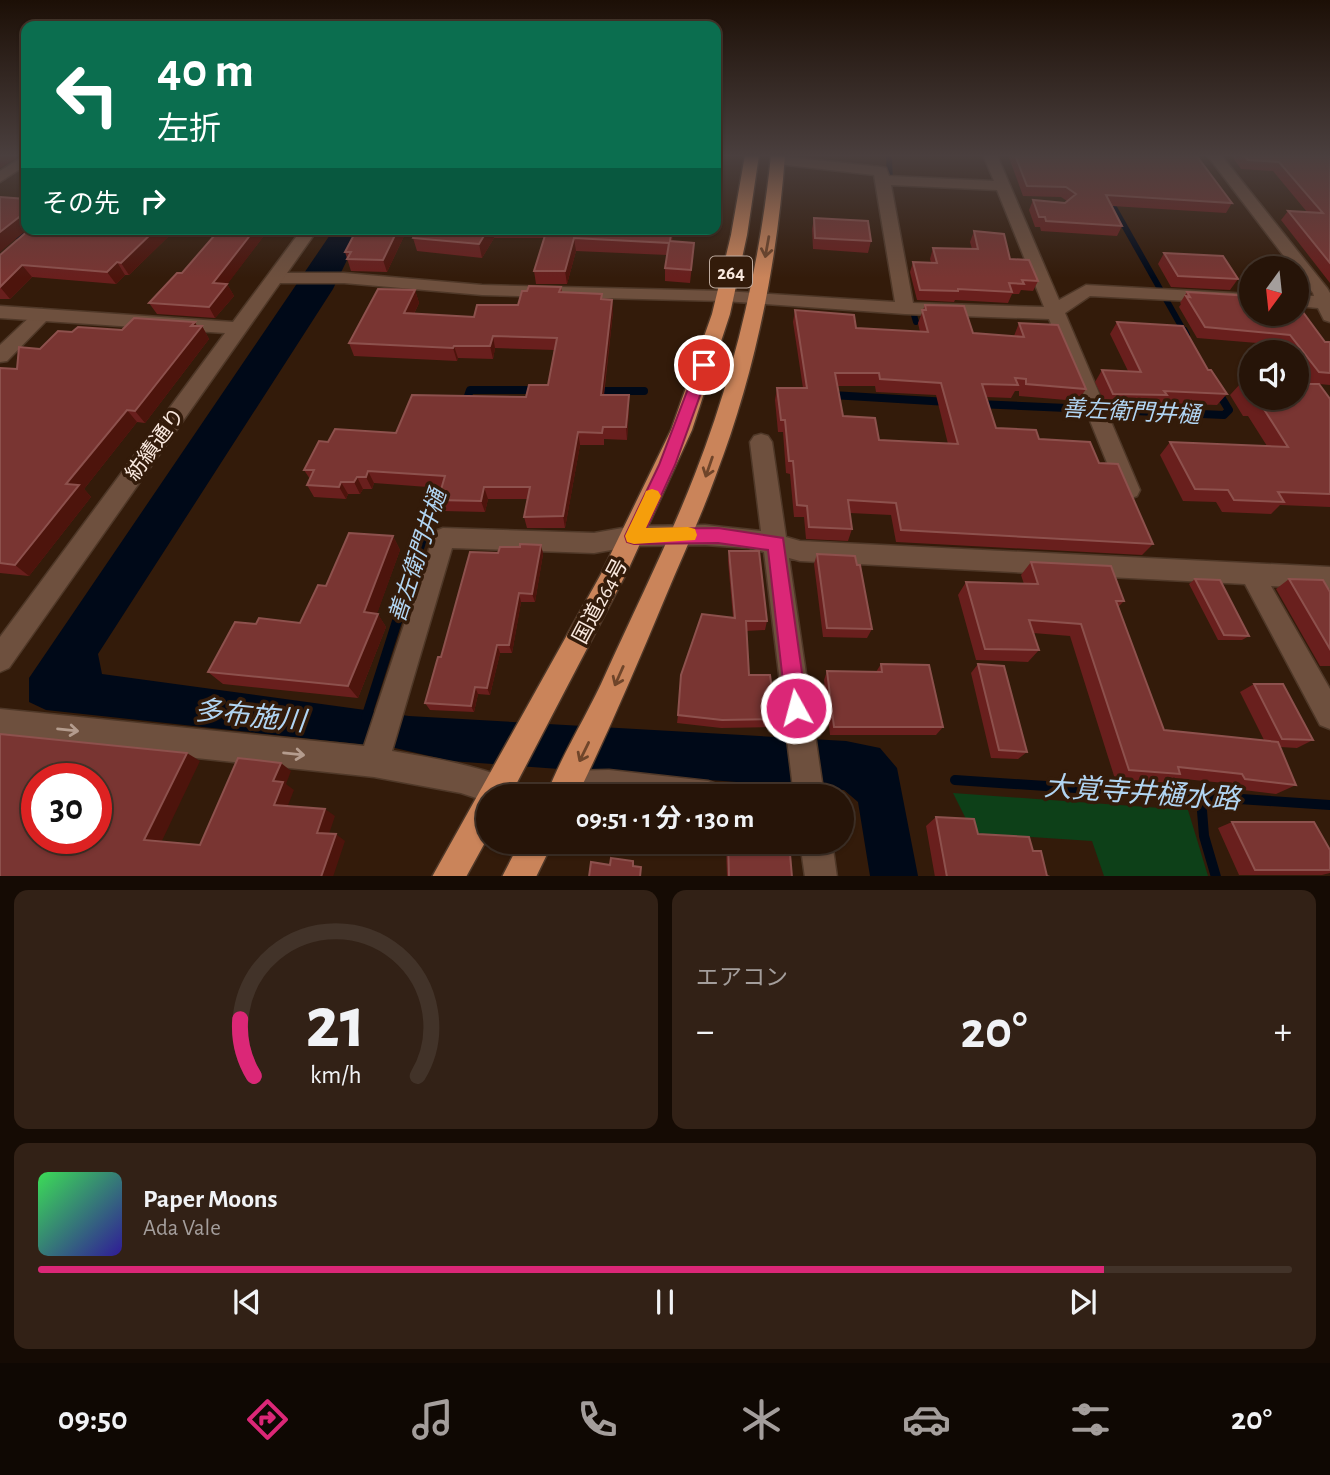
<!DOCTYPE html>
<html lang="ja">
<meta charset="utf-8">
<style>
body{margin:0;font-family:"Alegreya Sans","Noto Sans JP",sans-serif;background:#322116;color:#f1f3f6;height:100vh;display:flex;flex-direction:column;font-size:26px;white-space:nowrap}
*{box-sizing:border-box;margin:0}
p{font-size:23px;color:#a49e9c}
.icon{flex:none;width:38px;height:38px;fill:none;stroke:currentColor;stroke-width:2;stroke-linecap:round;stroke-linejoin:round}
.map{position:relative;height:876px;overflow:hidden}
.drawer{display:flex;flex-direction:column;gap:14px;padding:14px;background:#150b04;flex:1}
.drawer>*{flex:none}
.top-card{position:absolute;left:21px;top:21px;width:700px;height:214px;border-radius:14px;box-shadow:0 2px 5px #0004,0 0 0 2px #423329;background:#0b6e4f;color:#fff;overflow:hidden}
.needle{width:46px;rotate:195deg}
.fabs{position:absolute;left:1239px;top:256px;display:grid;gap:14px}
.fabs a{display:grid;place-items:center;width:70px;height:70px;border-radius:50%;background:#261408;box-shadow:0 2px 5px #0004,0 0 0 2px #423329;font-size:35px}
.speed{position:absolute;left:21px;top:763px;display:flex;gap:14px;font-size:35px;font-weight:700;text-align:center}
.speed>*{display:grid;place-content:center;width:91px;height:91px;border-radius:50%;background:#261408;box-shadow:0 2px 5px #0004,0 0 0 2px #423329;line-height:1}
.speed .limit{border:10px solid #d22;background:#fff;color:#111}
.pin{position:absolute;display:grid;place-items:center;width:60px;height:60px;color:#fff;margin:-30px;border:4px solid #fff;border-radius:50%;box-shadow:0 2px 7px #0007}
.me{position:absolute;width:77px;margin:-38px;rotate:353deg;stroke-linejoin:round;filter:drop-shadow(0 0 5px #0008)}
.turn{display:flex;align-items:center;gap:24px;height:147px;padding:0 21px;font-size:32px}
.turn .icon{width:91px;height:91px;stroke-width:2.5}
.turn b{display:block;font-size:49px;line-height:60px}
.then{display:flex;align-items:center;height:66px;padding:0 21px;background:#0003;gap:14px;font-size:26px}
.big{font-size:52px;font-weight:700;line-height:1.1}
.drawer .tile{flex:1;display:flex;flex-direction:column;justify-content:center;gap:10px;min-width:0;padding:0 24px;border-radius:14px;background:#322116}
.drawer .dial{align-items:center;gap:0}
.dial svg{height:182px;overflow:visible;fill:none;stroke:#423329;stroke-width:7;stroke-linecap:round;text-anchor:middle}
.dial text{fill:#f1f3f6;stroke:none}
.song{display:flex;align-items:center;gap:21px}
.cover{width:84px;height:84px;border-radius:10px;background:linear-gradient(135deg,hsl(130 70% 55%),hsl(250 70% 35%))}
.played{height:7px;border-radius:4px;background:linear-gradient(90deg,#db2777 85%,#423329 85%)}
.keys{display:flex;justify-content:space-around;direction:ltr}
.heat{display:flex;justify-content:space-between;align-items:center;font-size:38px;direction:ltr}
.drawer .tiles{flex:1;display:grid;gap:14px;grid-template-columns:1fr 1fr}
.tile:last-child{grid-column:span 2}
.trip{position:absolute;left:476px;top:784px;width:378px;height:70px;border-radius:35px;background:#261408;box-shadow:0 2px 5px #0004,0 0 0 2px #423329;font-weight:700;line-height:70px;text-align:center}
.tab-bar{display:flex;height:112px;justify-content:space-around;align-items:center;background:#0f0803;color:#a49e9c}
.tab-bar .icon{width:49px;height:49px}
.tab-bar .selected{color:#db2777}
.tab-bar b{font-size:32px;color:#f1f3f6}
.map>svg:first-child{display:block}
.green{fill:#0d4018}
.water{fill:#000918}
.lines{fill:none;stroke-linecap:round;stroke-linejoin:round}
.stream-far2{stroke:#000918;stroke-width:6}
.stream-far1{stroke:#000918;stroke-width:8}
.stream{stroke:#000918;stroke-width:10}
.minor-casing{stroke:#4f3828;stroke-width:3}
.tertiary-casing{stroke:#4f3828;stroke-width:3}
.trunk-casing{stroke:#4f3828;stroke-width:3}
.minor{fill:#6e503e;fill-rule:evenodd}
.tertiary{fill:#6e503e;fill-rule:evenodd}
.trunk{fill:#ca845a;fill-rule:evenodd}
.wall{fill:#691f1d;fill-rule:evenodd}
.shaded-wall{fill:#4d140c}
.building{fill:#793532;stroke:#8d514d;stroke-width:2;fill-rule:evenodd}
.oneway{stroke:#6f452a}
.oneway2{stroke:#b49c8e}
.route{fill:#db2777;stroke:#8e194d;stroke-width:2}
.slow{fill:#f59e0b}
.labels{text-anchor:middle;stroke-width:7;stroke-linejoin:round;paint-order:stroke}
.shield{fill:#331b0a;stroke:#beab9f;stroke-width:2}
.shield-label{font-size:19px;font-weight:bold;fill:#fae9df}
.street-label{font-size:21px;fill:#fae9df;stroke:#331b0a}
.water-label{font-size:23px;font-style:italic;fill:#b1d5f3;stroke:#331b0a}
.near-water-label{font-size:28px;font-style:italic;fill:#b1d5f3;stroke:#331b0a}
</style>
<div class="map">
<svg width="1330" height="877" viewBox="0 0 1330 877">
<rect width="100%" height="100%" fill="#331b0a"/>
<path class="green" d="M953,793L1188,810L1208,876H1104L1092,841L973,833Z"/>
<path class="water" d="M334,229H362L333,289L98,654L102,674L409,716L846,741L880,748L897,768L918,876H870L858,802L844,790L451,761L395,748L46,710L29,702V678Z"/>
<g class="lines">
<path class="stream-far2" d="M889,155L890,186
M1108,197L1185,333
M0,235L39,237L49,229
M914,315L916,322"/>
<path class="stream-far1" d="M1184,331L1186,335
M595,391H644
M832,395L948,402
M978,404L1224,415L1229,410L1218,392
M465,405L470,390H536
M414,567L442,480"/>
<path class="stream" d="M366,718L415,565
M955,780L1330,805
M1201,798L1204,836L1216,877"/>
<defs>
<path id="minor" d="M26,155V165L0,182V171Z
M983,155H997L1059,300L1086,285L1251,294V304L1090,296L1065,313L1140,490L1137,496L1129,499L1121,496L1118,490L1049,319L905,314L724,301L482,295L344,283H276L268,278L276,273H344L482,285L724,291L895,302L874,175L778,164L771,160L778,156L881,167L886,168L889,176L994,181ZM891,185L997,190L1044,307L913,303Z
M1207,155H1221L1327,288L1330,293V322L1324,320L1318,308L1297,306V296H1314L1313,293L1297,272V268H1293Z
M42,309L51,315L48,319L7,361L0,362V345L36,311Z
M761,434L768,436L772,442L786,537L800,541L1330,567V589L1271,586L1330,689V729L1320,725L1245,584L800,561L789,558L824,796H794L764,552L749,548L705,545L634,546L594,553L452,548L392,751C432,758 471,764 509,779L513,790L510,796H488V802L461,793L374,777L0,737V709L364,746L435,531L443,528L594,533L634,526L705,525L761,531L750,442L754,436Z
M609,770L708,781L719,785L723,796H556L552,786L556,775L567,771Z
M800,842H832L837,877H805Z"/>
<path id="tertiary" d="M302,229H318L9,668L0,672V637L225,333L0,318V306L233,322Z"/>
<path id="trunk" d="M745,155H759L747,235L730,314L692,430L628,570L510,796H488V837L466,877H432L601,574L671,430L712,314L731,235Z
M771,155H785C777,263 755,374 716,475C701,517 682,557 665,598C637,665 609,731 577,796H546C562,754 588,714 606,673C636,607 669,541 695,474C735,372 760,264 771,155Z
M520,842H553L536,877H502Z"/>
</defs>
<use href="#minor" class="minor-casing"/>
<use href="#tertiary" class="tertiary-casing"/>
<use href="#trunk" class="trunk-casing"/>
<use href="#minor" class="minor"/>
<use href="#tertiary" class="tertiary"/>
<use href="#trunk" class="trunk"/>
</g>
<path class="wall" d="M716,155H722L719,171H716Z
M829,155H850V157Z
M1008,155H1196L1232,203L1226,213L1112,206L1122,226L1117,236L1041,231L1040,227H1035L1029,210L1033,200L1065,203L1067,201L1061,197L1023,196Z
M1231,155H1330V283L1281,220L1288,211L1307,212L1273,171L1241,169Z
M814,218L871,241L868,253L813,249L812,229Z
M30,229H171L173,232L129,275H125L116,284L32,277L10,299H0V255Z
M220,229H269L227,284L234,296L215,318L157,314L149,303L182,273Z
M417,229H674L672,241L693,256L690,283L665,281V268L667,255L576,251L567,284H536L534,271L545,238H494L482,258L417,251L413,238Z
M974,231L1038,281L1033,291L1021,290L1019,294H1012L1008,303L955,300L954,302L917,300L910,272L913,262L931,263L930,259L933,248L972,249L970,242Z
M405,234L387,272L351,271L345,252Z
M1164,253L1238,279L1230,290L1171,287L1158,264Z
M561,287L562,292L603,299L612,300L613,312L604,395H629V408L627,440L604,439V445H580L565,528H527L524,517L528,499H488L485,512L443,511L438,500L441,488L374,483L372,489H363L360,494H348L346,499L314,497L307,485L310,479L304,470L328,442L396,433L526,397L548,385L554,350L495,348L493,359L458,358L457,361L354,356L349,343L415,290L419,303L414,314L474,317L518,305L527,291Z
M1187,292L1325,342H1330V385L1308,383L1297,367V352H1286L1281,345L1197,338L1179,307L1181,304L1180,303Z
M925,305L973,333L1014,336L1019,323L1086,389L1078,401L1019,396V391H1015L1011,398L986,397L996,428L1039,439L1099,463L1153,544L1142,555L896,542L891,515L850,513L852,529L848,541L806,539L804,517H794L790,474L786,473L783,432H778L775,400L777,388H803L793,322L795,310L856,328L920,332L918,323ZM837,386H875L876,392L936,395L948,444L879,440L843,416Z
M1117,322L1208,370L1227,394L1217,405L1161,403L1158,407L1106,405L1095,382L1102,370L1128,371L1110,334Z
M197,326H202L209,339L145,423L137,422L84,489L91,497L29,576L0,573V368L17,369L40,349L72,332Z
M1241,383L1330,399V507L1280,505L1271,514L1222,512L1216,502L1183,501L1160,455L1170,442L1267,446L1248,416H1243L1230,395Z
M393,536L400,550L377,613L386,627L358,698L223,684L208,672L300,623L326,586Z
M541,545L543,554L535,602H521L512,653H500L490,695L478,694L474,712L430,710L425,703L441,657L498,553L520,547Z
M729,551L767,621L765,630L746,631L749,675L776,719L773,727L721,728L677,723L678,715L733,617L728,561Z
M817,554L857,565L872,629L867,638L823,637L814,564Z
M1031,562L1124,601L1118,607L1164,730L1264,740L1240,692L1254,684L1313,740L1297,748L1280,747L1296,785L1276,794L1227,788L1224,783L1174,778L1164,783L1115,779L1070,636L1033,633L1039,650L1028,662L976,660L958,595L966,582L1024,584L1021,575Z
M1195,579L1249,636L1242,640H1218L1189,584Z
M1289,579L1330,592V666H1320L1276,589Z
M881,664L943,727L936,735H830L824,680L827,671L876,672Z
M978,664L1027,752L1018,759L991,758L971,673Z
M936,817L978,834L1033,851L1047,876L1050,877H935L926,826Z
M1232,822L1330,850V873L1322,875H1239L1218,828Z
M728,842H789L792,877H727L726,848Z"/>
<path class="shaded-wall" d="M0,155H21L0,168Z
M23,214L26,219V229H28L0,252V232Z
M156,229H171L173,232L129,275L121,263Z
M255,229H269L223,290L227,284L234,296L215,318L209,307L213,283Z
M398,229H403L405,234L387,272L383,260Z
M488,229H492L494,238L482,258L479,244Z
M672,229H674V232L670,254V241Z
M574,238L576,251L567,284L565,271Z
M117,262L125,275L116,284L107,272Z
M22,265L32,277L10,299L0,287Z
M415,290L419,303L408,326L404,313Z
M612,300L613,312L602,407L601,395Z
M195,322L199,330L202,326L209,339L145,423L135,411Z
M493,336L495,348L493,359L490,346Z
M454,346L458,358L457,361L453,348Z
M629,395V408L627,440L626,427Z
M127,410L137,422L84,489L91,497L29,576L15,565L66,484Z
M578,432L580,445L565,528L563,516Z
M368,471L374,483L372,489L366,477Z
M357,477L363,489L360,494L354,482Z
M341,482L348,494L346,499L339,487Z
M484,487L488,499L485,512L481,501Z
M393,536L400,550L373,625L364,612Z
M541,545L543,554L535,602L532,594Z
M519,593L521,602L512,653L509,645Z
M378,614L386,627L358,698L348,686Z
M497,645L500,653L490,695L487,688Z
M475,687L478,694L474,712L471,706Z
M187,753L200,761L159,847L144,840Z
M281,763L291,771L286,784L294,790L285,813L274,805L273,781Z
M325,809L335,816L327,840L317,833Z
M336,834L345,841L333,877H321Z"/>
<path class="building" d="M1015,155H1196L1232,203L1106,195L1122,226L1046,221L1045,217H1039L1033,200L1065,203L1076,194L1066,187L1027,186Z
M1244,155H1330V263L1288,211L1323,213L1279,162L1248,160Z
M0,197L26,199V214H23L0,232Z
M814,218L868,221L871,241L815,238Z
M30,229H156L121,263L117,262L107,272L22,265L0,287V255Z
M220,229H255L213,283L227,284L209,307L149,303L177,273H182Z
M357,229H398L383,260L347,259L351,252H345Z
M417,229H488L479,244L413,238Z
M547,229H672L670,241L694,243L691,270L665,268L669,243L574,238L565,271H534Z
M974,231L1004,234L1010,259L1029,260L1038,281L1022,280L1024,284L1009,283L1012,292L958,289V291L920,290L913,262L937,263L933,248L978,249Z
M1164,253L1223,256L1238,279L1178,276Z
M529,286L561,287L559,292L602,294L601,299L612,300L601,395H629L626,427H603L602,433L578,432L563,516L524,517L530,487H484L481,501L438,500L445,476L368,471L366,477H357L354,482H341L339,487L307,485L314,470H304L319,441L328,442L335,429L396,433L412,395L526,397L529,385H548L557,338L493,336L490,346H454L453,348L349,343L378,289L415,290L404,313L474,317L477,305H518L522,291H527Z
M1187,292L1251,296V313H1297V304L1325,342H1330V373L1319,372L1290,335L1205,327L1186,296L1190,297Z
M925,305L964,306L973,333L1024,337L1019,323L1058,325L1086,389L1026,384V379L1015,378L1018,385L982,384L996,428L1036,430L1039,439L1090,442L1099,463L1118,464L1153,544L901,530L896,503L848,500L852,529L809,527L807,506L797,505L793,461H789L785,420H781L777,388H807L795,310L854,315L856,328L928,332L922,310H926ZM835,373H879L880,379L941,383L958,444L879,440L875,418L843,416Z
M134,318L195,322L191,326H202L135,411L127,410L66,484L79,485L15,565L0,563V368L17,369L19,347L40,349L58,331L72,332L78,327L122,330Z
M1117,322L1183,326L1208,370H1211L1227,394L1164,391L1167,395L1113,394L1102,370L1141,372Z
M1241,383H1251V397H1297V384H1319L1330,399V494L1278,492L1284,502L1234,500L1228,490L1195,489L1170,442L1288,447L1260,403H1254Z
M349,533L393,536L364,612L378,614L348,686L208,672L235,622L256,624L259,618L300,623L318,585L326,586Z
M520,544L541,545L532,594L519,593L509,645H497L487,688L475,687L471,706L425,703L438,657H441L470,552L498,553L500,547H520Z
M729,551H759L767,621H746L749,675H770L776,719L722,720L678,715L681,675L702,614L735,618Z
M817,554L855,556L857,565H860L872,629L827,628Z
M1031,562L1111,566L1124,601H1116L1164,730L1278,742L1296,785L1245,779L1242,774L1178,767L1180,774L1129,770L1081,624L1029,620L1039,650L985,649L966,582L1038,584Z
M1195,579L1220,580L1249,636L1224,635Z
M1289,579L1323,580L1330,592V649Z
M881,664L929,665L943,727H834L827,671L882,672Z
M978,664L1004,666L1027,752L999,750Z
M1254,684H1283L1313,740L1282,739Z
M0,734L187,753L144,840L200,845L238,758L281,763L273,781L283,782L274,805L325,809L317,833L336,834L321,877H0ZM37,779H96V838H37Z
M936,817L974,819L978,834L1029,837L1033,851H1041L1047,876L1050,877H947Z
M1232,822H1314L1330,850V870H1255Z
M728,842H789L792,877H729Z
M611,858L633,861V866L641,867L640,877H589L591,862L610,865Z"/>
<defs><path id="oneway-shaft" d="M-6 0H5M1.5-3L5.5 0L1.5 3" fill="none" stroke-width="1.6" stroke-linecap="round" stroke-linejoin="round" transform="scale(1.75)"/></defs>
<g class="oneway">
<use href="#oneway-shaft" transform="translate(767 247) rotate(100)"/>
<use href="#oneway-shaft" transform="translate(709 467) rotate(109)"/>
<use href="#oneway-shaft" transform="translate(619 676) rotate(114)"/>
<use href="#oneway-shaft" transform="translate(584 752) rotate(116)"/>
</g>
<g class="oneway2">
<use href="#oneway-shaft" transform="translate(68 730) rotate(6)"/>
<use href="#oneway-shaft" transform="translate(294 754) rotate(6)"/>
</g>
<linearGradient id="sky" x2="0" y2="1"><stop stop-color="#1c0f06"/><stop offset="0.56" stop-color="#4a3f3e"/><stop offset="1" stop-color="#4a3f3e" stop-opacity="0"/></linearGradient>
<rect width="1330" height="278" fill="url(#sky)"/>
<path class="route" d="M704,360L711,365L675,465L646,529L718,528L783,538L807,708L804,715L796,718L789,715L786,708L768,550L718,543L634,544L627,542L625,536L659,465L697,365Z"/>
<path class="slow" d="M652,489L658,491L661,496L646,528L688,527L695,529L697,535L695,540L634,544L627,542L625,536L644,496L646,491Z"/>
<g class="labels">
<rect class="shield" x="710" y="256.5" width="42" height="31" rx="5"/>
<g class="shield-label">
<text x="731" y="279">264</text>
</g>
<g class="street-label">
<text transform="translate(155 444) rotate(-54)" y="7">紡績通り</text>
<text transform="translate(600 601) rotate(-62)" y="7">国道264号</text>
</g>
<g class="water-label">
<text transform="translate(1131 411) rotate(3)" y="8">善左衛門井樋</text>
<text transform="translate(417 556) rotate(-72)" y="8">善左衛門井樋</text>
</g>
<g class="near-water-label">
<text transform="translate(250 715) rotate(6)" y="10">多布施川</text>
<text transform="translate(1142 792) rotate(4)" y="10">大覚寺井樋水路</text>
</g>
</g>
</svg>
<div class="fabs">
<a><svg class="needle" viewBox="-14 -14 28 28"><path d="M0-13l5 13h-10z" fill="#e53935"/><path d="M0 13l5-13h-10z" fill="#a49e9c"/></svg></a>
<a><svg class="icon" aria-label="sound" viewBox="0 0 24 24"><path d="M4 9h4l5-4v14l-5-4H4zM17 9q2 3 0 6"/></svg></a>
</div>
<div class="speed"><div class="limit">30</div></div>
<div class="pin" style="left:704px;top:365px;background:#d93025"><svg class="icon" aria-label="arrive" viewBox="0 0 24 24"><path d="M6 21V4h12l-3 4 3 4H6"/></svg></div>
<svg class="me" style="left:796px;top:708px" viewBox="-20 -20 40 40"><circle r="17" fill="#db2777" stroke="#fff" stroke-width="3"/><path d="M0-11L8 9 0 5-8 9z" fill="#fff"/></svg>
<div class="trip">09:51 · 1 分 · 130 m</div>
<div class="top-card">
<div class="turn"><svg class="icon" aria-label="left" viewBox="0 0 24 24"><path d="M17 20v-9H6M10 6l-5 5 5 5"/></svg><div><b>40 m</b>左折</div></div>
<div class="then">その先<svg class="icon" aria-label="right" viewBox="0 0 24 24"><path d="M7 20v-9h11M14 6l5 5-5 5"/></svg></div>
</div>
</div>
<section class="drawer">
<div class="tiles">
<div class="tile dial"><svg viewBox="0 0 100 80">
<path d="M14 69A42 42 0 1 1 86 69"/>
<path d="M14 69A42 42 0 0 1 8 44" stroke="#db2777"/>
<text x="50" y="56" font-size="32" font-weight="700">21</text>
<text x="50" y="72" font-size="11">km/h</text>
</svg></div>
<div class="tile"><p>エアコン</p>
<div class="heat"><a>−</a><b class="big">20°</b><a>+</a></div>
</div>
<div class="tile">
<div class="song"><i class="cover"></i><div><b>Paper Moons</b><p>Ada Vale</p></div></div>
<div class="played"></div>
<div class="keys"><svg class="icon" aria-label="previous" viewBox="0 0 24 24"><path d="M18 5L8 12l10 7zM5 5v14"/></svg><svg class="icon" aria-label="pause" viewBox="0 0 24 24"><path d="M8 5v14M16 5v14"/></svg><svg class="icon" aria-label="next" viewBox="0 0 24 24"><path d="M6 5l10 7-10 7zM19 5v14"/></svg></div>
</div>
</div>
</section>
<nav class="tab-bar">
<b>09:50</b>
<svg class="icon selected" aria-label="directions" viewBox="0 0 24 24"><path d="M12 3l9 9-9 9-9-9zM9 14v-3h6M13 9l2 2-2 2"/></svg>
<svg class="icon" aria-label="music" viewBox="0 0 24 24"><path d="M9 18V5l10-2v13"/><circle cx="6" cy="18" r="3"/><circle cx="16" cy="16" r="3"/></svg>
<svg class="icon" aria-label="phone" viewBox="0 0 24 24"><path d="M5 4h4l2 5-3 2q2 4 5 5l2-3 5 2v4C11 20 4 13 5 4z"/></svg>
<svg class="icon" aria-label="climate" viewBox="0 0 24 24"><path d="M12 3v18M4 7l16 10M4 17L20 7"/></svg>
<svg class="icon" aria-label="car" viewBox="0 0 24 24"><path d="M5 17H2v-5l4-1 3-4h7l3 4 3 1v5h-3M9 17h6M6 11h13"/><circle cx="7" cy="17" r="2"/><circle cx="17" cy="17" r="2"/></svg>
<svg class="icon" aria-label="filters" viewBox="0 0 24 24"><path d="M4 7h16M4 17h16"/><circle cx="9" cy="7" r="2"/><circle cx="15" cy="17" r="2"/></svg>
<b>20°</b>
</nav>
